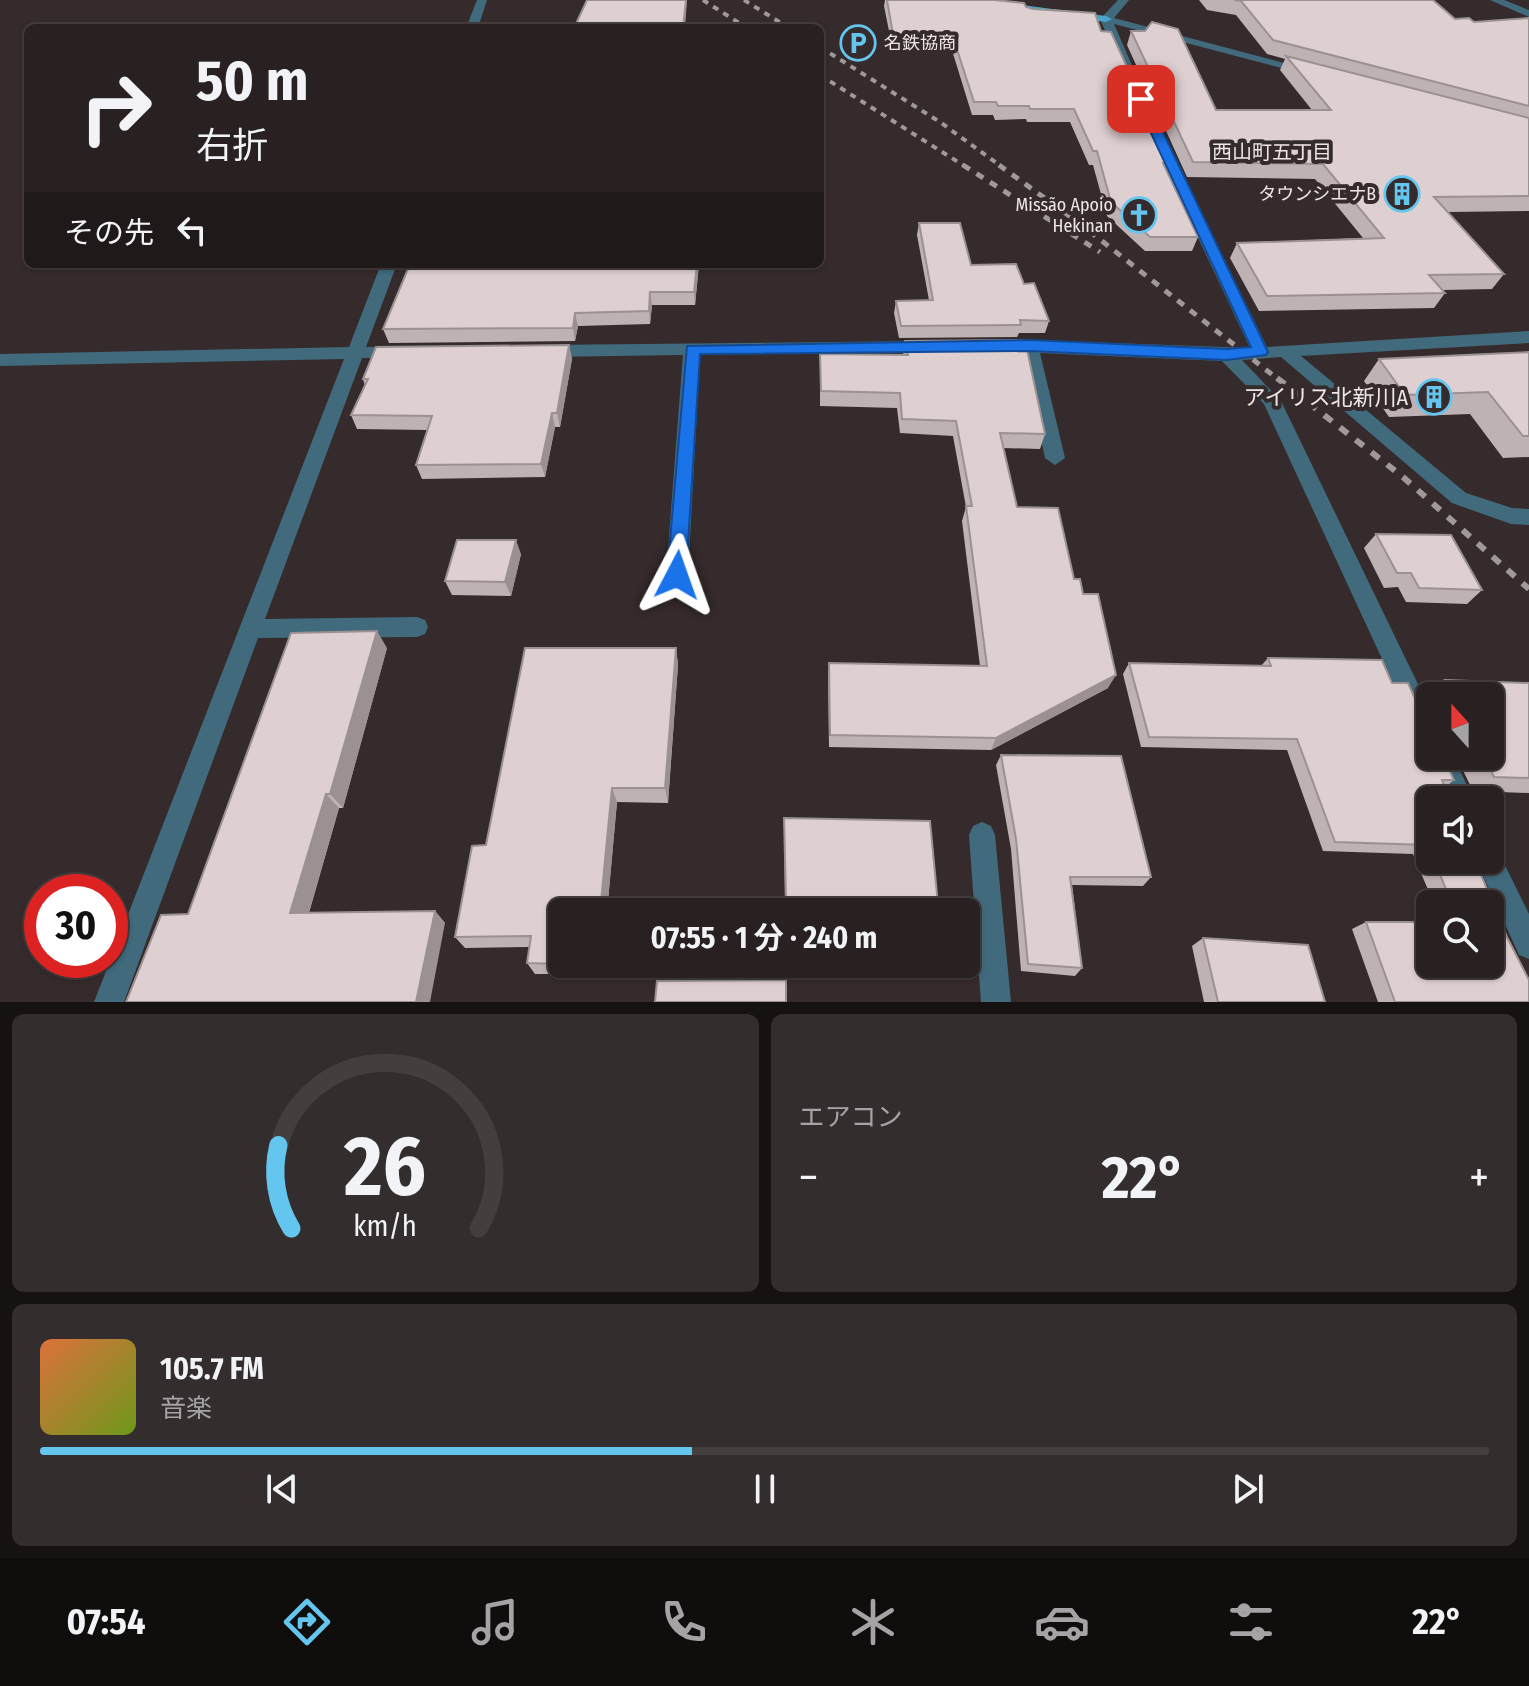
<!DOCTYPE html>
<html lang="ja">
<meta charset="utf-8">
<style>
body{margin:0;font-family:"Fira Sans Condensed","Noto Sans JP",sans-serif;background:#342d2e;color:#f1f3f6;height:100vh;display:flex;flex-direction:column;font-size:30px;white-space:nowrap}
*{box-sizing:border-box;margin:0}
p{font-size:26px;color:#a5a3a5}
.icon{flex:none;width:44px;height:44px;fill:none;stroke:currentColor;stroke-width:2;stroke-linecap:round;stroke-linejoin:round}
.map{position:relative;height:1002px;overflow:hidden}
.details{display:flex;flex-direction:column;gap:12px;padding:12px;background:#161212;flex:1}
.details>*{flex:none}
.guide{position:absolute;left:24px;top:24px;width:800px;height:244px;border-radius:12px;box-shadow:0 2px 6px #0004,0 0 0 2px #443e3f;background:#282021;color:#f1f3f6;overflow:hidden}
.needle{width:52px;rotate:339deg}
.controls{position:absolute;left:1416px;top:682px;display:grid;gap:16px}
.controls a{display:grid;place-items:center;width:88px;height:88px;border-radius:12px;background:#282021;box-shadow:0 2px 6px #0004,0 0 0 2px #443e3f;font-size:40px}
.speed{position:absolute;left:24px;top:874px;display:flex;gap:16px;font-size:40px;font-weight:700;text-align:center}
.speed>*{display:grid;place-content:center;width:104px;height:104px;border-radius:50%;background:#282021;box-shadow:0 2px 6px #0004,0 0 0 2px #443e3f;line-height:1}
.speed .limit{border:12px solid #d22;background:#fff;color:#111}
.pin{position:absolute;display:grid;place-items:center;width:68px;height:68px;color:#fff;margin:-34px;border-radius:16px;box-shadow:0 4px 12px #0006}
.me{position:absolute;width:88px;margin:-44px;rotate:4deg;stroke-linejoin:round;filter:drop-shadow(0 0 6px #0008)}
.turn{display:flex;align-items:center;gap:28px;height:168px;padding:0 40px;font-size:36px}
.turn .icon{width:104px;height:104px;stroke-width:2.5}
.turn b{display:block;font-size:56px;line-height:68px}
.then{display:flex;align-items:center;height:76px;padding:0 40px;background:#0003;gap:16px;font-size:30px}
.big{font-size:60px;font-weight:700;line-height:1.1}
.details .widget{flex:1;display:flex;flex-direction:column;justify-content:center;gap:12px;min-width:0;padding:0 28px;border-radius:12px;background:#342d2e}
.details .dial{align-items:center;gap:0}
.dial svg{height:208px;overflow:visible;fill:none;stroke:#443e3f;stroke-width:7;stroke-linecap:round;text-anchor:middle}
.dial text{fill:#f1f3f6;stroke:none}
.song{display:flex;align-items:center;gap:24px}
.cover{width:96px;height:96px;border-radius:12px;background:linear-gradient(135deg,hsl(20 70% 55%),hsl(80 70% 35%))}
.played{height:8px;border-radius:4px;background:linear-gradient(90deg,#64c5ee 45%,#443e3f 45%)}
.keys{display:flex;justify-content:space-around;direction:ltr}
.heat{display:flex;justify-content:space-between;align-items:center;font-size:44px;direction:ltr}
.details .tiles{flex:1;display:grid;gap:12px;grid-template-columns:1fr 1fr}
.widget:last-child{grid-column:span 2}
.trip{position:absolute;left:548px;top:898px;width:432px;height:80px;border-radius:12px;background:#282021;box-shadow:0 2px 6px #0004,0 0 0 2px #443e3f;font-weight:700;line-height:80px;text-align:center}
.dock{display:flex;height:128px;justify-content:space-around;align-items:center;background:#100d0d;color:#a5a3a5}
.dock .icon{width:56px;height:56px}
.dock .current{color:#64c5ee}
.dock b{font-size:36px;color:#f1f3f6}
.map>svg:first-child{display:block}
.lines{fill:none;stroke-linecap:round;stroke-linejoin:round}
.minor{fill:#416a7d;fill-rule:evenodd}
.major{fill:#48a5cb;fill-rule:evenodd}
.rail-far2{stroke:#a19899;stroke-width:4;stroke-dasharray:6 6;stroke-linecap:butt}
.rail-far1{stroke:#a19899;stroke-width:5;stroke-dasharray:8 8;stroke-linecap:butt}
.rail{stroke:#a19899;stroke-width:6;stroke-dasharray:10 10;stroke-linecap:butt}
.wall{fill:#bfb2b4}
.shaded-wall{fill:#9b9192}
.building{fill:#decfd1;stroke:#9b9192;stroke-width:2}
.route{fill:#1a73e8;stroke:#114b97;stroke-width:2}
.labels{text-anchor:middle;stroke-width:8;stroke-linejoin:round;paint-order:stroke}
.far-poi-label{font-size:18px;fill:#ede5e6;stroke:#362b2c;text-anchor:end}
.far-neighbourhood-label{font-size:20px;fill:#ede5e6;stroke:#362b2c}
.poi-label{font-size:22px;fill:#ede5e6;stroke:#362b2c;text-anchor:end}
</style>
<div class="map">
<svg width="1529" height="1002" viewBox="0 0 1529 1002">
<rect width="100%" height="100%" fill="#362b2c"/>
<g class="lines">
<path class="minor" d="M477,0H487L478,28H466Z
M1118,0H1129L1114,18L1314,71L1308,75L1114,24L1138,79L1128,82L1100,19Z
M1490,0H1504L1529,10V17Z
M1155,139L1167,142L1267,347L1529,331V343L1301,356L1466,493L1512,508L1529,509V525L1511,524L1452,503L1281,357L1242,360L1281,401L1430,709V746L1421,743L1264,404L1222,361L1040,353L1065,458L1055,465L1045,458L1023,353L1000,352L991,346L1000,340H1030L1250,348L1153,142Z
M381,264H397L366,347L400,346L409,352L400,358H362L265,619L417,617L425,620L428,627L425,634L417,637L258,638L124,1002H94L344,359L0,366V354L349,347Z
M932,341L941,347L938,351L700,355L688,575L685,581L677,584L669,581L666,575L683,355L544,357L535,351L544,345Z
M1430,751V756H1453L1474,800H1448L1428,756Z
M982,822L991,826L995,835L1011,1002H981L969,835L973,826Z
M1490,847L1498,851L1529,914V959L1519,955L1476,860H1490Z"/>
<path class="major" d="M1007,3L1106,16L1112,19L1106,22L1003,8V4Z"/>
<path class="rail-far2" d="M703,0L747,28
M744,0L789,28
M820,47L940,122L1002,167
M820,75L966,167"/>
<path class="rail-far1" d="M963,165L1100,252
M999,165L1079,223L1279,380"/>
<path class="rail" d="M1277,378L1403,477L1529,589"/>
</g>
<path class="wall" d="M885,0H995L1026,7L1101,31L1171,163L1168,172L1198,237L1192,251H1145L1107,216L1093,165H1089L1070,122H1027L1026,119L995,120L993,115H972L951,47L892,46L884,6Z
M1199,0H1433L1455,19L1474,22L1529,18V211L1448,212L1504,274L1492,289L1443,290L1445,293L1434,308L1259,311L1230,258L1237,243L1363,238L1315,179L1187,177L1127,45L1131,31L1216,110H1312L1280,70L1285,59L1267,54L1236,15L1207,10Z
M919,223L971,265L1024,284L1049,321L1045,333H1019L1017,337L899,338L894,313L896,301L929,300L917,235Z
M410,264H699L695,305H652L650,324L578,326L575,341L389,343L383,329Z
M905,341L1045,434L1040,449L1003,448L1017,507L1074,579L1083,594L1108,688L991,750L829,747L828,676L829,663L980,666L962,521L966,507L953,436L900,433L897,408L820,406V354L903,355Z
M569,345L572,359L560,427H555L545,477L422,479L416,465L427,430L357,429L351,415L365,386L363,379Z
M1529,352V457L1503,458L1470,414L1389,417L1364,381L1379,359Z
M1376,534L1482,590L1467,604L1406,602L1398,587L1384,588L1364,548Z
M521,554L511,596L452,595L445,581Z
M387,648L343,808H339L309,913L435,911L445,923L188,914Z
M676,648L678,665L668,803L617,802L607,912H562V964H574L573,974H535L527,963L529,947L465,948L455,937L486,845Z
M1268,658L1392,683L1454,780L1430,800V860H1475L1529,1002H1378L1352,929L1366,922L1430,964L1490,904H1434L1413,854L1323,851L1287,750L1141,747L1123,674L1129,663L1261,666Z
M1445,680L1529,683V793L1473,791L1456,756H1490V696H1430V702L1427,696Z
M1001,755L1151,877L1143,886L1072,885L1082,968L1075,976L1021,971L1011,849L996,765Z
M784,818L938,905L935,912H850V910L785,907Z
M1203,938L1325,1002H1204L1192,946Z"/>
<path class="shaded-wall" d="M686,0H687L685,28H683Z
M697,264H699L695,305L694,292Z
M650,292L652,305L650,324L649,311Z
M575,313L578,326L575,341L573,328Z
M569,345L572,359L560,427L557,413Z
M552,413L555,427L545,477L541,464Z
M516,540L521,554L511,596L505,582Z
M377,631L387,648L343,808L330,794Z
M676,648L678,665L668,803L665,788Z
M1116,675L1108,688L991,750L996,738Z
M612,788L617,802L607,912H600Z
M326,794L339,808L305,925L290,913Z
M435,911L445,923L430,1002H416Z
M567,964H574L573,974Z"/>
<path class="building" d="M587,0H686L683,28H574Z
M887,0H995L1024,3L1026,7L1033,9L1095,13L1101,31L1111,32L1171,163H1163L1198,237H1150L1111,202L1097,151H1093L1074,109H1030L1029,106H998L996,102H974L952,34H893Z
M1234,0H1433L1455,19L1469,18L1474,22L1529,18V106L1273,40L1241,1Z
M1152,22L1178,29L1216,110H1331L1286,56L1529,118V196L1434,197L1504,274L1429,275L1445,293L1267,296L1237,243L1384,238L1323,164L1193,162L1131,31H1145Z
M919,223H960L971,265L1016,264L1024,284L1034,283L1049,321L1020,320L1021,325L901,326L896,301L933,300Z
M410,264H697L694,292H650L649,311L575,313L573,328L383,329Z
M1025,340L1045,434L1000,433L1017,507L1058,508L1074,579H1080L1083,594H1098L1116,675L996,738L830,735L829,663L987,666L966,506H972L956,421L902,419L900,393L821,391L820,354L908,355L905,341Z
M569,345L557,413H552L541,464L416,465L432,416L351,415L368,379H363L376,347Z
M1529,352V436H1523L1488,392L1405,395L1379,359Z
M1376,534L1451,535L1482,590L1419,588L1411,573H1397Z
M457,540H516L505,582L445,581Z
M377,631L330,794H326L290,913L435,911L416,1002H126L161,915L188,914L291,633Z
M525,648H676L665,788H612L600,912H562V964L527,963L531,936L455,937L472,846L486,845Z
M1268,658L1382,660L1392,683H1408L1430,731V756H1443L1454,780H1442L1450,800H1430V851L1427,845L1335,842L1297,739L1149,737L1129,663L1271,666Z
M1445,680L1529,683V778L1494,777L1484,756H1490V696H1452Z
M1001,755L1121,756L1151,877H1070L1082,968L1028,964L1016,839Z
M784,818L930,821L938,905H915V912H852V901L786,898Z
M1434,860H1475L1507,937L1529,980V1002H1395L1366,922H1430V964H1490V904H1452Z
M1203,938L1308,945L1325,1002H1218Z
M786,980V1002H655L657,981Z"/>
<path class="route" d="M1141,96L1147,99L1268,352L1266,355L1227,360L1030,351L700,354L686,575L683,581H670L667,575L687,346L1030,340L1227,349L1251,347L1135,99Z"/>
<defs>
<symbol id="parking-ring" viewBox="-11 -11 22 22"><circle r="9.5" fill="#362b2c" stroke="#64c5ee" stroke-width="1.5"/><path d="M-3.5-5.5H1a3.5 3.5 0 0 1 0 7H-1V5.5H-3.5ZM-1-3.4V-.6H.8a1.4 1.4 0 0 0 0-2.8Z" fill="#64c5ee"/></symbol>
<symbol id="building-ring" viewBox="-11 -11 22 22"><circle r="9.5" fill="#362b2c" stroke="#64c5ee" stroke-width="1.5"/><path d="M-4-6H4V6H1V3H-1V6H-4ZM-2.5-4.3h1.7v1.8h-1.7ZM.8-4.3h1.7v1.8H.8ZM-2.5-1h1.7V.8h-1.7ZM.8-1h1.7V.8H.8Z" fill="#64c5ee"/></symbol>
<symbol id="church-ring" viewBox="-11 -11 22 22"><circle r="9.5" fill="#362b2c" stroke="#64c5ee" stroke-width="1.5"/><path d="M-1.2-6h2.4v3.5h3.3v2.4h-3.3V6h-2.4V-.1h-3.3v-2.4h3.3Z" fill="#64c5ee"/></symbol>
</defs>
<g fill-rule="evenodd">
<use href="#parking-ring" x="838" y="23" width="40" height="40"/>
<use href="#building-ring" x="1382" y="174" width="40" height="40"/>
<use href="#church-ring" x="1119" y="195" width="40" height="40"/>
<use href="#building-ring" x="1414" y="377" width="40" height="40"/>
</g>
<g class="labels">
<g class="far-poi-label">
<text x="884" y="49" text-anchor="start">名鉄協商</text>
<text x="1376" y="200">タウンシエナB</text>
<text x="1113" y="211">Missão Apoio<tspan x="1113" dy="21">Hekinan</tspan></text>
</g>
<g class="far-neighbourhood-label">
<text x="1272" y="159">西山町五丁目</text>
</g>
<g class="poi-label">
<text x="1408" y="405">アイリス北新川A</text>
</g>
</g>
</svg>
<div class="controls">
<a><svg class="needle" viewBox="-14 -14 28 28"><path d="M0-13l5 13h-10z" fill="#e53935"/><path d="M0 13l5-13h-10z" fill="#a5a3a5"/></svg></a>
<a><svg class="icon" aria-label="sound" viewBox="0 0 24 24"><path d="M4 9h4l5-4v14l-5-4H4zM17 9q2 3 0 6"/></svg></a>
<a><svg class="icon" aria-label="search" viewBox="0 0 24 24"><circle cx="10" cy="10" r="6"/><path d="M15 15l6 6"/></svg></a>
</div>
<div class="speed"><div class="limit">30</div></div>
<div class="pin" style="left:1141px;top:99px;background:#d93025"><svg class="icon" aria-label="arrive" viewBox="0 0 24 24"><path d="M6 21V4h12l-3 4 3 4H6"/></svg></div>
<svg class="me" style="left:677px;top:575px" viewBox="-20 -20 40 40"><path d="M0-17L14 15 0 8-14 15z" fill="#1a73e8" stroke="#fff" stroke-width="4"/></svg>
<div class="trip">07:55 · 1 分 · 240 m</div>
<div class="guide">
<div class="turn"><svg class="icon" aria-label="right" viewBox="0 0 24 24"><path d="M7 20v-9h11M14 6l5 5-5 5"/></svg><div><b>50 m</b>右折</div></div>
<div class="then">その先<svg class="icon" aria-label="left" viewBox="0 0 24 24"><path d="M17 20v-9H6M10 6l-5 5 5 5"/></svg></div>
</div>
</div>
<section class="details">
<div class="tiles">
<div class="widget dial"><svg viewBox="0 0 100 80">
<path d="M14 69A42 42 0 1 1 86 69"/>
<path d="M14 69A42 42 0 0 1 9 37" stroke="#64c5ee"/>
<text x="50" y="56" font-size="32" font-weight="700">26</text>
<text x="50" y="72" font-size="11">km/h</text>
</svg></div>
<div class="widget"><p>エアコン</p>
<div class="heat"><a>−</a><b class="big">22°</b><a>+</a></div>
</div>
<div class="widget">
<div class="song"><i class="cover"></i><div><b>105.7 FM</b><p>音楽</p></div></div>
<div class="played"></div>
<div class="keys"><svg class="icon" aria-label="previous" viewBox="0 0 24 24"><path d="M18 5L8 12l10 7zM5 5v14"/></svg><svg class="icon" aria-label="pause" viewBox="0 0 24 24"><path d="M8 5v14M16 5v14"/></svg><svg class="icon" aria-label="next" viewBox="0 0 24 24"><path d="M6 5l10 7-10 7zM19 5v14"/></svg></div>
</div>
</div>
</section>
<nav class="dock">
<b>07:54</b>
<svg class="icon current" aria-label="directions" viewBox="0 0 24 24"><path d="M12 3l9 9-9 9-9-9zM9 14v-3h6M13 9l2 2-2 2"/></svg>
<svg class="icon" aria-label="music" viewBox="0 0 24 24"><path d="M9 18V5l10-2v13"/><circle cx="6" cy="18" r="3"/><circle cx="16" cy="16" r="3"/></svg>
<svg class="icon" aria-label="phone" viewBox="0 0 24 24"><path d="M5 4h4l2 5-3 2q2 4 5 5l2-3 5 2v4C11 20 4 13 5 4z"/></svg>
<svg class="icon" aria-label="climate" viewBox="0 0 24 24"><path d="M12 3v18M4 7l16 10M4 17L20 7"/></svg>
<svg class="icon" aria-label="car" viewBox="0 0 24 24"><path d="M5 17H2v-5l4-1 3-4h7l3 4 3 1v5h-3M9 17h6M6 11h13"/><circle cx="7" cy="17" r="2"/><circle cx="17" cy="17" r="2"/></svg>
<svg class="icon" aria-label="filters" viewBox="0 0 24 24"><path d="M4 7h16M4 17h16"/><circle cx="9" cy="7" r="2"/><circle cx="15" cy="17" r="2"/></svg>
<b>22°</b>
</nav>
